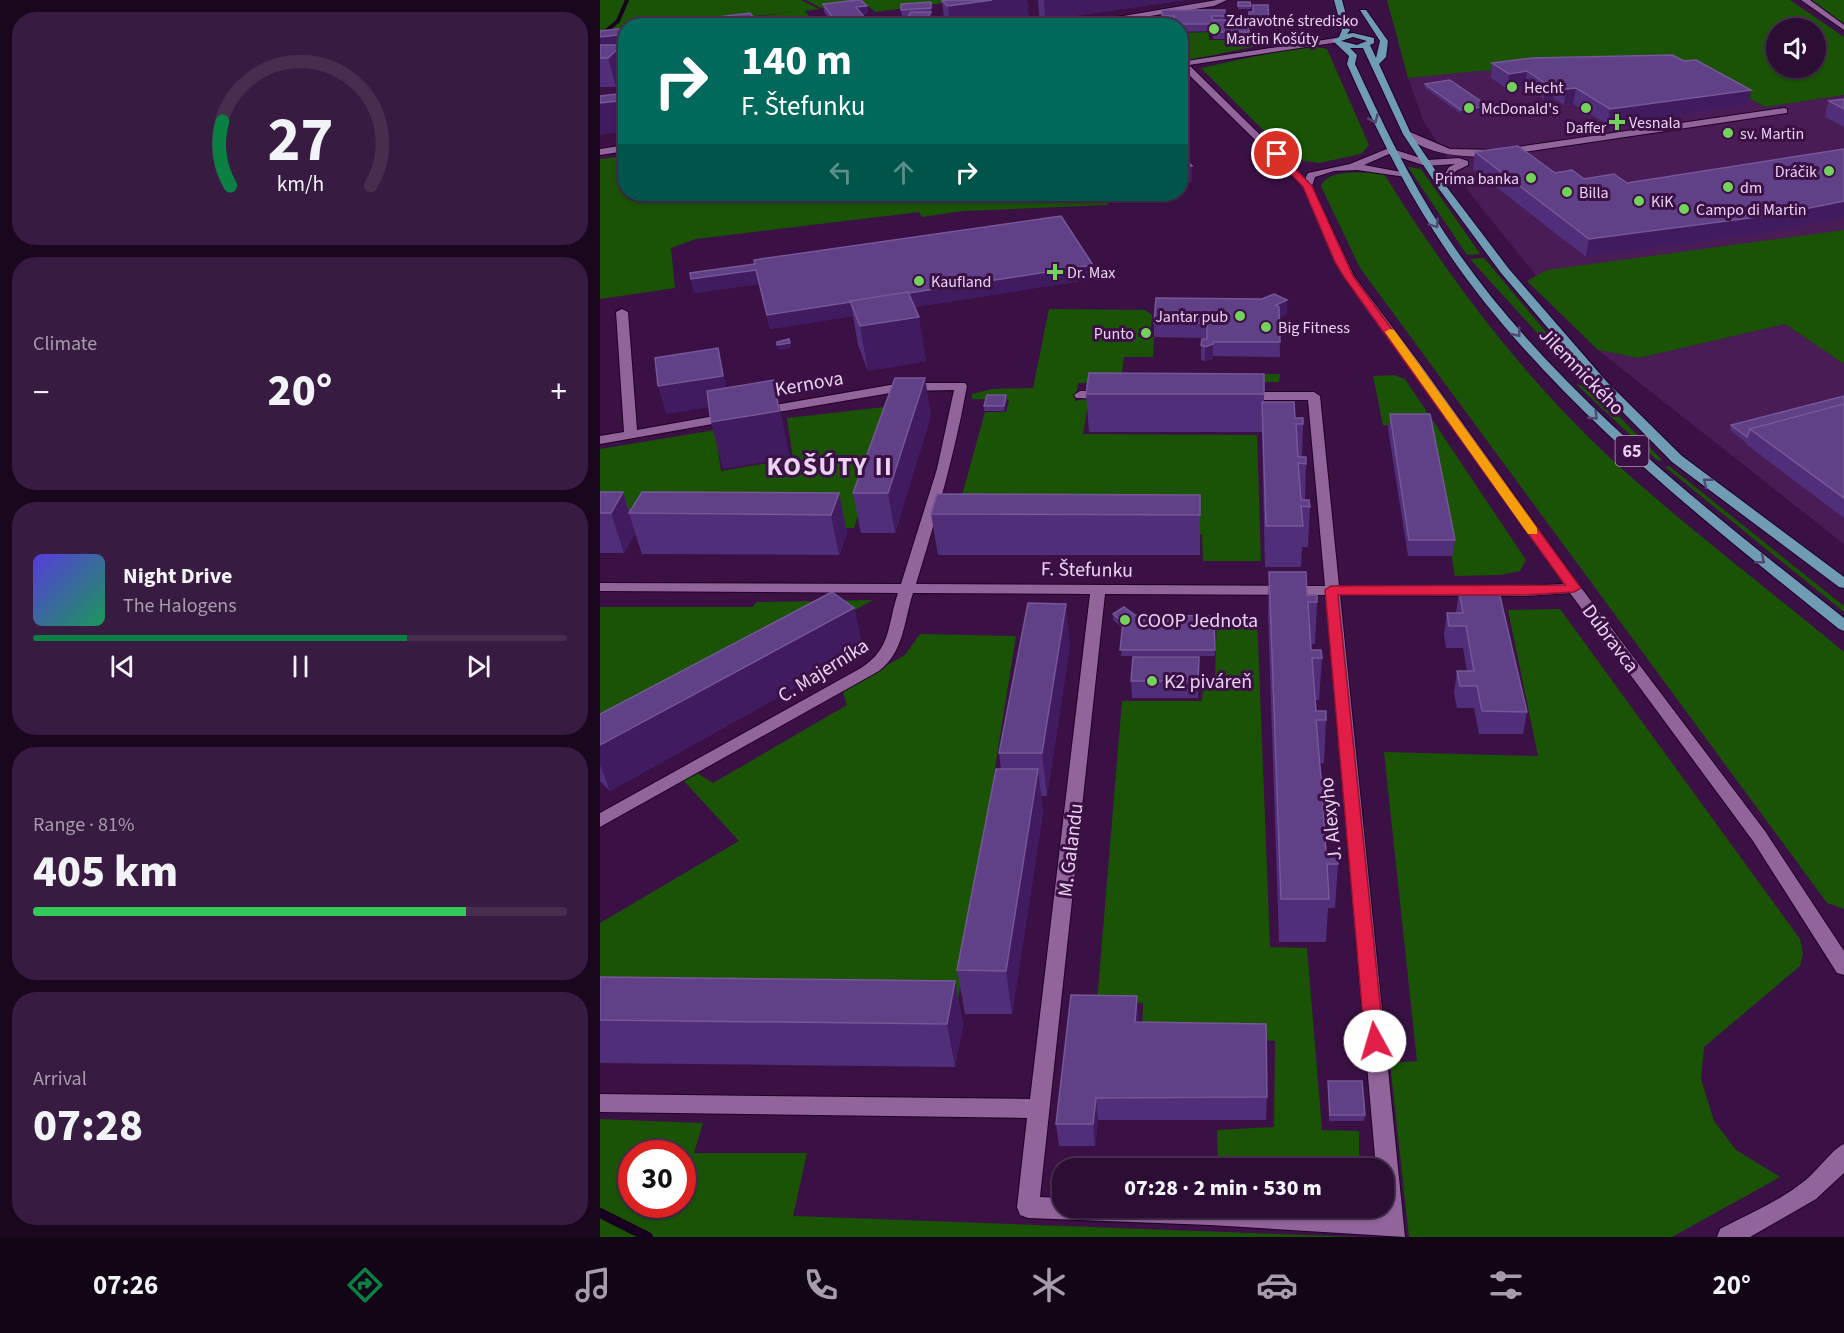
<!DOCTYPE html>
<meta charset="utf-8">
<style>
body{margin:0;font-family:"Source Sans 3",sans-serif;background:#381b40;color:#f1f3f6;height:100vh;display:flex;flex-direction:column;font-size:22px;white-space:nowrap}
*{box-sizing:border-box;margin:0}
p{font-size:20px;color:#a69cac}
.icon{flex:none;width:33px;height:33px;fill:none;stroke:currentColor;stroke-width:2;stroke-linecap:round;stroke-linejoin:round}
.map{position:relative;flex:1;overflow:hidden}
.details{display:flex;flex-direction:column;gap:12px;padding:12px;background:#18071d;width:600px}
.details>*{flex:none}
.hud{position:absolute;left:18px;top:18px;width:570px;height:183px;border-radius:24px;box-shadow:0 2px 4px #0004,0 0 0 2px #482d4f;background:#00695c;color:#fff;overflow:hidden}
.tools{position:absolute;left:1166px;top:18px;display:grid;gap:12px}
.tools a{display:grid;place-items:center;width:60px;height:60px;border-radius:50%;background:#2c0d34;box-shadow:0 2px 4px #0004,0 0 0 2px #482d4f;font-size:30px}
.speed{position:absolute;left:18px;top:1140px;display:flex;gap:12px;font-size:30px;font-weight:700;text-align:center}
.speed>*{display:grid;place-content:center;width:78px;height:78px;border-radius:50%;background:#2c0d34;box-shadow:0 2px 4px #0004,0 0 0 2px #482d4f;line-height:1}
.speed .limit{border:9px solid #d22;background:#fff;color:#111}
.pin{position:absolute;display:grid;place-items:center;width:51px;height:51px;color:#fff;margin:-26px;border:3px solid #fff;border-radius:50%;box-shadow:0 2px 6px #0007}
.me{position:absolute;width:66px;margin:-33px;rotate:354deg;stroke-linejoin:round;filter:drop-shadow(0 0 4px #0008)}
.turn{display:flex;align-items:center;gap:21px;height:126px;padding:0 24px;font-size:27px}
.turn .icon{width:78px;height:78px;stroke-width:2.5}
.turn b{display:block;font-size:42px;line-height:51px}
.lanes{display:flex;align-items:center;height:57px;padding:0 24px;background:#0003;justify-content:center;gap:30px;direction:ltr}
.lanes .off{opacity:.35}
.big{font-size:45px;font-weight:800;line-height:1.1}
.details .widget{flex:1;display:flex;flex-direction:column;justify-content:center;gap:9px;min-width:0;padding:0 21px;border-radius:24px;background:#381b40}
.details .dial{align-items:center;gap:0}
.dial svg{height:156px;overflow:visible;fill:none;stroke:#482d4f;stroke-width:7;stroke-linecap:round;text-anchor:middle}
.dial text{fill:#f1f3f6;stroke:none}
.song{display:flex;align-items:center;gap:18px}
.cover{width:72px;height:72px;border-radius:9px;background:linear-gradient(135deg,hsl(250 70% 55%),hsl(150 70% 35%))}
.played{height:6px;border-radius:3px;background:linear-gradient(90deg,#0b8043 70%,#482d4f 70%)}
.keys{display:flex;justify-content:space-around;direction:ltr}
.heat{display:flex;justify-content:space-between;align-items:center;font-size:33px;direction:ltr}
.charge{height:9px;border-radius:4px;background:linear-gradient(90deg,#34c759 81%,#482d4f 0)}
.trip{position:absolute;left:452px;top:1158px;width:342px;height:60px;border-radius:24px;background:#2c0d34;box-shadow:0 2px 4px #0004,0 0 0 2px #482d4f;font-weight:800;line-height:60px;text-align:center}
.dock{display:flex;height:96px;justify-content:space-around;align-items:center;background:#120515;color:#a69cac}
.dock .icon{width:42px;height:42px}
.dock .current{color:#0b8043}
.dock b{font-size:27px;color:#f1f3f6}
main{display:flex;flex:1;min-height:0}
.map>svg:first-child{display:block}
.built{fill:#4a1c55}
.green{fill:#1a5306;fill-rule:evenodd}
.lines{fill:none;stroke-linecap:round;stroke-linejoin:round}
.stream-far1{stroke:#1a0020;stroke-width:4}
.stream{stroke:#1a0020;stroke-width:10}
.minor-casing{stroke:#1e0125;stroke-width:2}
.major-casing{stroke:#1e0125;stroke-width:2}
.minor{fill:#91649c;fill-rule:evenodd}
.major{fill:#6f9bb5;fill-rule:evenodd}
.wall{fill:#502e79}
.shaded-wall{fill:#401b5f}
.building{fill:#604086;stroke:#765797;stroke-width:1.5}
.oneway{stroke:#504872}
.route{fill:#e11d48;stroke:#92132f;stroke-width:1.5}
.slow{fill:#f59e0b}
.poi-dot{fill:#74d25c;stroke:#3b1145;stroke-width:2}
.labels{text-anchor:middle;stroke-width:6;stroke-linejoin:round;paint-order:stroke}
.far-poi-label{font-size:16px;fill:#ead2f1;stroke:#3b1145;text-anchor:start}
.shield{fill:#3b1145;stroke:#b698bd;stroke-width:1.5}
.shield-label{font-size:18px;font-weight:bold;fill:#ead2f1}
.street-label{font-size:20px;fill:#ead2f1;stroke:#3b1145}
.poi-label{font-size:20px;fill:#ead2f1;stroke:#3b1145;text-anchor:start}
.district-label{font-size:26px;font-weight:bold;letter-spacing:1.5px;fill:#ead2f1;stroke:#3b1145}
</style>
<main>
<section class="details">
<div class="widget dial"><svg viewBox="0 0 100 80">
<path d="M14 69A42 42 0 1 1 86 69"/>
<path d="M14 69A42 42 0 0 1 10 36" stroke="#0b8043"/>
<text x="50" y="56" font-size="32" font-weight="700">27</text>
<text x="50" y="72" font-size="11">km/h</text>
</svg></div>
<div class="widget"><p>Climate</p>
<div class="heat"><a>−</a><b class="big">20°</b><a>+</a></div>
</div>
<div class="widget">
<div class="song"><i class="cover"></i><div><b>Night Drive</b><p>The Halogens</p></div></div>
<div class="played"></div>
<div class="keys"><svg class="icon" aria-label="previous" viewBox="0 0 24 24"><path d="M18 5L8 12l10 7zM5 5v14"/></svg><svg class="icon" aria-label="pause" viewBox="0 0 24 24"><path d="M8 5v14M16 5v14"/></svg><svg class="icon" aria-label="next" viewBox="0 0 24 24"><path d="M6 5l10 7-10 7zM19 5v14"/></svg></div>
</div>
<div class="widget"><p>Range · 81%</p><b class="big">405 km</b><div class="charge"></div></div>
<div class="widget"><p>Arrival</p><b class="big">07:28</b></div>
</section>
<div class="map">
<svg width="1244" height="1237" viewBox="0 0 1244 1237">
<rect width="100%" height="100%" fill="#3b1145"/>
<path class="built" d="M1088,65L1165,107L1244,95V237L941,282L872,196L824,122L808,78L878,71Z
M1185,324L1244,364V544L998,350L1039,358Z"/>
<path class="green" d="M0,0H201L219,9L205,11L215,25H168L162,16L191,12L154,16L155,25L26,26L25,47L0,50Z
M206,0H366L275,12L265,3L221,8Z
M787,0H1190L1244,37V95L1165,107L1088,65L878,71L808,78ZM1176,28H1215V68H1176Z
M1208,0H1244V25Z
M609,32V40H650L653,47L584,61L581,58V33Z
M706,45L727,49L769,145L761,154L719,163L692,159L601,68Z
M25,156L26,194H501L509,205L363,211L322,217L319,212L96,239L71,248L75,288L0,299V159Z
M808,167L821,169L880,254L867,255Z
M776,173L784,174C853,285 932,389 1030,476C1099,537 1173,593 1244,652V909L1227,903L760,268L721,186C728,169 761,173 776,173Z
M1244,230V364L1185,324L1039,358L998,350L927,281L947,270Z
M884,258L982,375L969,368L870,259Z
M449,309L545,310L552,315L551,328H539L538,337H554L553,357H524L522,373L680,374L679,382L478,383L475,401L489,398L483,434L657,435L661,561H603L602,534L352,532L385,412H406L409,400L372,399V394L392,389L433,388Z
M794,375L805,379L926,560L920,571L900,575L855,576L829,428L783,425L773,376Z
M976,384L992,389L1062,460L1058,461Z
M294,406L254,528L0,529V449L115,430L121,471L193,459L187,418Z
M1069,466L1244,606V612L1065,467Z
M273,600L0,749V607H153L156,602Z
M960,609L1200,939L1203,954L1200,966L1104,1047L1101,1079L1114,1121L1136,1150L1180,1177L1072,1237H809L790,1063L817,1061L784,752L938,756L908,610Z
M657,615L670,947L707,948L722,1130L759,1131V1168H618L617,1130L674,1127L675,1041L542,1035L543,1003L497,1002L522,701H602L604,680L615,679L617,616Z
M320,634L416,636L355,1019L0,1013V923L139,841L83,780L97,773L113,783L247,705L242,690L305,655Z
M0,1119L103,1123L94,1153H207L193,1216L760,1237H0ZM32,1154H82V1204H32Z"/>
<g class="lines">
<path class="stream-far1" d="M0,36L18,21L27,0"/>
<path class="stream" d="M0,1213L48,1237"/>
<defs>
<path id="minor" d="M383,0H391L385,18L335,26H314L379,14Z
M617,0H627L614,6L486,26H465Z
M1201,0H1210L1244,25V30Z
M736,38L739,42L589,65L705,179L708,173L750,164L789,148L827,160L859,158L868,161V165L856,171L845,189L842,190L837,187L849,167L855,164L826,166L789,154L764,165L806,173V177L757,170L734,171L715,177L712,186L754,276L820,364L979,585L1165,831L1244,951V975L1237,973L1153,841L970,593L926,596L740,595L805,1237L610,1225L428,1218L420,1215L417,1207L427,1118L0,1112V1094L430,1099L490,594L313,593C304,621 304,652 279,671L0,827V813L261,668C292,648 287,625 298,593L0,591V583L301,584L337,469L354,390L302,391L161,415L157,414V408L302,383H365L367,386C355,453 336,519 316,584L725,586L708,400H644L638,396L644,392H714L720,396L739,586H926L964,584L812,368L744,277L703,187L580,66V62ZM505,594L726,595L776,1168H783V1208H780L781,1214L675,1208H462V1198L440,1197Z
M1184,108L1187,109V113L897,156C865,158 828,156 803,134L810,132L850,149L897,150Z
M26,145V151L0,155V149Z
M22,309L28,312L37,430L131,413L137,417L135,420L0,444V436L24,432L16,312Z
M480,391H506L512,395L506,399L476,398L474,395Z
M1244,1144V1173L1216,1199L1150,1237H1117L1120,1229C1148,1214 1178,1202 1203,1182C1216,1173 1233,1148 1244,1144Z"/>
<path id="major" d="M734,0H742L750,30L747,34L753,33L774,38V43L770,45L776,58L780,41L760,10H766L788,41L786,57L779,64L811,134L846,186L909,269L1007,382L1082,456L1244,577V588L1239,587L1072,462L999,388L901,273L839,189L803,134L763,48H750L757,55L755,64C782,122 809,179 844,232C946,386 1101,505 1244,618V631L1239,629C1097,515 934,388 835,233C800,179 773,122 747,64L749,56L732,40L739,37L742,30ZM753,37L767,41L757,45L741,41Z"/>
</defs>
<use href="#minor" class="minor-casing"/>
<use href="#major" class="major-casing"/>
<use href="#minor" class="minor"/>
<use href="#major" class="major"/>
</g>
<path class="wall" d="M350,0H427L429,22L405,26H345L342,1Z
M438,0H585L445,20L439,15Z
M331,2L332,26H302L308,16L302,17L301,10Z
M638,2H650L651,9H638Z
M223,4L267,6L268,13L262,14L266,24L256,26H234L224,12Z
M562,10H625V20L649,32V39H613V31L580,32V26H574V23H562Z
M649,12L669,19V23L649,19Z
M26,28V55L24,56L26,60V77L16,87H0V31Z
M892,63L1148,105L1008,125L973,104L964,105L953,98L944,99L925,87L907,89L891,78Z
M825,84L888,106L887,110L861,114L824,87Z
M1244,99V127L1225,117L1227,105H1228L1229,101Z
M1244,149V217L1175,232L986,257L873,169L875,152L955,173L984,179L1027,183Z
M493,265V279L315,307L326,361L268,371L258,345L253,316L170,329L159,284L94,293L91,279Z
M687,314L679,318L680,357L613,356V359L605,361L601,360V345L607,339V338L554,337V323Z
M486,394H664V402L695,418L703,424L702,457L706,464L705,500L710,507L708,547H702L701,567H665L662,432H489Z
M1244,396V518L1146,444V443L1130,430L1131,425Z
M407,400L404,411H384V406Z
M790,414L855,540L853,556H808L788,429Z
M331,415L295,533H261L253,493Z
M0,492H23L30,513L239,493L247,533L239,555L42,554L35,533L24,553H0Z
M600,495V555H338L331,514Z
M669,572L707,595L717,602L715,644H711V650L722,658L719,700H715L716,711L726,720L724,763H719L721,778L732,788L729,831H725L726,853L738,864L735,908H728L726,942H679L668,613Z
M859,591L927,712L923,734H879L874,708H857L854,693L857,671H867L863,648H846L844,635L847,613H856Z
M254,608L263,650L10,791L0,781V714Z
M513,614L614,616L615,656H538V657H599L598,698H532L531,681L534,656H521L522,627L513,620Z
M470,645L447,796H441L443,812L412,1014H365L357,970L401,769L399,753Z
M0,977L355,981L363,1025L355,1067L0,1063Z
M537,996L538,1022L667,1097L666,1120H498L495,1146H459L456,1124Z
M728,1081L765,1115L764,1121H729Z"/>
<path class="shaded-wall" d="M392,0H427L429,22L405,26H350L348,6Z
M444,0H585L445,20Z
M267,6L268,13L257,14L256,7Z
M331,12L332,26H322Z
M264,17L266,24L256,26H235V21Z
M154,18L155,26H94Z
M26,34V55L24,56L26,60V77L16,87L8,58H0V37Z
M927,71L925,87L907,89L909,74Z
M956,82L953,98L944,99L946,84Z
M976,88L973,104L964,105L966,89Z
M1151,90L1148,105L1008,125L1010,109Z
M26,100V131L0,135V103Z
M888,106L887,110L861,114V110Z
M592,166V182L580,184V167Z
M1244,201V217L1175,232L986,257L989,239Z
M493,265V279L256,316L251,302Z
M156,270L159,284L94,293L91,279Z
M687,300V314L675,320L676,305Z
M251,302L253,316L170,329L167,315Z
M319,317L326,361L268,371L260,326Z
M190,343L191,348L179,350L177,345Z
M613,344V359L605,361V347Z
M118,348L130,404L66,414L58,386Z
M325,378L331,415L295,533L288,493Z
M174,380L190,458L123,469L111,422Z
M406,395L407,400L404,411V406Z
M23,492L35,533L24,553L11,513Z
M239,493L247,533L239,555L231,515Z
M466,604L470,645L447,796L442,753Z
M254,608L263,650L10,791L0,765V745Z
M599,657L600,674L598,698V681Z
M438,769L443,812L412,1014L406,971Z
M355,981L363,1025L355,1067L347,1024Z
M537,996L539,1019L537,1045L535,1022Z
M496,1098L498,1120L495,1146L493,1124Z"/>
<path class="building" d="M257,0H261L267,6L256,7L264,17L235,21L223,4Z
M350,0H392L348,6L342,1Z
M331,2V8L301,10V4Z
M638,2H650L651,6H638Z
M653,5H668L669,19L649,16V12H653Z
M562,10H625V16H612V20H648L649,32H613L612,24H574V16H562Z
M311,12H331L322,26H302Z
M150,13L154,18L94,26H46Z
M26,28V34L0,37V31Z
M0,45H22L8,58H0Z
M1072,55L1084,61L1096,60L1151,90L1010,109L976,88L966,89L956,82L946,84L927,71L909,74L892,63L932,58Z
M850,80L888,106L861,110L825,84Z
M26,93V100L0,103V96Z
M1244,99V109L1229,101Z
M918,146L955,173L972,170L984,179L1014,174L1027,183L1244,149V201L1180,214L989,239L875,152Z
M580,154L592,166L580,167Z
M461,216L493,265L309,293L308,292L250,301L251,302L167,315L156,270L91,279L90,273L155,264L154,260Z
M308,292L319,317L260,326L250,301Z
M674,294L687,300L676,305L679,307L680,342H613V344L605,347L601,345L602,339H607V323H554L556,298L662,299Z
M189,339L190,343L177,345V342Z
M118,348L123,376L58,386L55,358Z
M489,373L664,374V394H486Z
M295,378H325L288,493H253Z
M174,380L179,411L111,422L107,391Z
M387,395H406L404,406H384Z
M1244,396V404L1150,429L1147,437L1131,425Z
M662,402H694L695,418H703V424H696L698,457H706V464L698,463L701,500H709L710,507L701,506L703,526H666Z
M1244,404V498L1150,429Z
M790,414H830L855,540H809Z
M0,492H23L11,513H0Z
M42,492L239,493L231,515L29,513Z
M337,494L600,495V515L331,514Z
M669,572H706L707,595H717V602H708L711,650H721L722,658H712L716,711H726V720H716L721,778H731L732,788H722L726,853H737L738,864H727L729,899H681Z
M859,591L899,592L927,712L882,711L877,686H860L857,671H874L866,626H849L847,613H863Z
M232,592L254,608L0,745V714Z
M428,603L466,604L442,753H399Z
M524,607L535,615L614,616L615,650H520L523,622L513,614Z
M533,657H599L598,681H531Z
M396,769H438L406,971L357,970Z
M0,977L355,981L347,1024L0,1020Z
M471,995L537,996L535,1022L666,1024L667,1097L496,1098L493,1124H456Z
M728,1081H762L765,1115H730Z"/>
<defs><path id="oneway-chevron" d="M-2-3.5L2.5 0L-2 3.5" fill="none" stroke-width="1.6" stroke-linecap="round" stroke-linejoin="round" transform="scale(1.5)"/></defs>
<g class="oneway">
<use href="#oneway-chevron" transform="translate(774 119) rotate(66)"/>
<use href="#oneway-chevron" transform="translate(835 224) rotate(56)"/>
<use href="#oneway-chevron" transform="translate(917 333) rotate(51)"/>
<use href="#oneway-chevron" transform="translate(994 416) rotate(44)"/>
<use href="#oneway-chevron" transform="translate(1107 482) rotate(-142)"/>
<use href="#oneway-chevron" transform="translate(1161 560) rotate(39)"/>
</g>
<path class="route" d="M674,153H680L712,186L753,276L981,588L974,592L926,595H738L784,1041L781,1047L775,1049L768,1047L765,1041L725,590L731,586L965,585L744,277L735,262L703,187L674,156Z"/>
<path class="slow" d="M790,329L794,330L937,528V534H928L785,332Z"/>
<g class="poi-dot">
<circle cx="614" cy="29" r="6"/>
<circle cx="912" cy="87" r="6"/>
<circle cx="869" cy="108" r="6"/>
<circle cx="986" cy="108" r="6"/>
<path d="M1014 113h6v6h6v6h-6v6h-6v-6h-6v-6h6z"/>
<circle cx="1128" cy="133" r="6"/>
<circle cx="1229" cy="171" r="6"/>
<circle cx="931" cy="178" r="6"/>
<circle cx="1128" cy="187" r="6"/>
<circle cx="967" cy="192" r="6"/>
<circle cx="1039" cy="201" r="6"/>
<circle cx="1084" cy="209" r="6"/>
<path d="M452 263h6v6h6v6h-6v6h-6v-6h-6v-6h6z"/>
<circle cx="319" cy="281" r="6"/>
<circle cx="640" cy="316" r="6"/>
<circle cx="666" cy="327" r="6"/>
<circle cx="546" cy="333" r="6"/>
<circle cx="525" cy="620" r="6"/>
<circle cx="552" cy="681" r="6"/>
</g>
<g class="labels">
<g class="far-poi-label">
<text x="626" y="26">Zdravotné stredisko<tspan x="626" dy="18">Martin Košúty</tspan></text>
<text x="924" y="93">Hecht</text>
<text x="881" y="114">McDonald's</text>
<text x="1029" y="128">Vesnala</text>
<text x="986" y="133" text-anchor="middle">Daffer</text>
<text x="1140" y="139">sv. Martin</text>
<text x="1217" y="177" text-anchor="end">Dráčik</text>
<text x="919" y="184" text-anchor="end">Prima banka</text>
<text x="1140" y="193">dm</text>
<text x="979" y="198">Billa</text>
<text x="1051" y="207">KiK</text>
<text x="1096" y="215">Campo di Martin</text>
<text x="467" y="278">Dr. Max</text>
<text x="331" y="287">Kaufland</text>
<text x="628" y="322" text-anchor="end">Jantar pub</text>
<text x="678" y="333">Big Fitness</text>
<text x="534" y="339" text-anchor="end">Punto</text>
</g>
<rect class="shield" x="1015.5" y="436" width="33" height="30" rx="4.5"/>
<g class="shield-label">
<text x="1032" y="457">65</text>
</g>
<g class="street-label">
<text transform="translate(982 371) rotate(46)" y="7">Jilemnického</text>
<text transform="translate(209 383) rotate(-10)" y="7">Kernova</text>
<text transform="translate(487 569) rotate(1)" y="7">F. Štefunku</text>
<text transform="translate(1011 638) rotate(53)" y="7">Dúbravca</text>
<text transform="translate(223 670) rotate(-32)" y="7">C. Majerníka</text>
<text transform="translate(730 819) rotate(-96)" y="7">J. Alexyho</text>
<text transform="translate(470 850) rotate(-83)" y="7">M. Galandu</text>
</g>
<g class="poi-label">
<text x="537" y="627">COOP Jednota</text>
<text x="564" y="688">K2 piváreň</text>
</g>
<g class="district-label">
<text x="230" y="475">KOŠÚTY II</text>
</g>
</g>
</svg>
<div class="tools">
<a><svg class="icon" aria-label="sound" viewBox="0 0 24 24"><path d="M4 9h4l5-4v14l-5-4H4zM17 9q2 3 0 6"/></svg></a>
</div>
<div class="speed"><div class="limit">30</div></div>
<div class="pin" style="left:677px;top:154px;background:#d93025"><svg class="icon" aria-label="arrive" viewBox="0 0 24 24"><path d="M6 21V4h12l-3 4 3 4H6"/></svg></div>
<svg class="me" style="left:775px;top:1041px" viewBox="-20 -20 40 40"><circle r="19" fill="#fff"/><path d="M0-13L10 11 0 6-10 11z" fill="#e11d48"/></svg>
<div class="trip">07:28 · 2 min · 530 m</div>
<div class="hud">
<div class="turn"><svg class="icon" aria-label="right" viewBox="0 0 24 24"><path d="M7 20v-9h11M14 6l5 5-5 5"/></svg><div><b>140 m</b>F. Štefunku</div></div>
<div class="lanes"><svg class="icon off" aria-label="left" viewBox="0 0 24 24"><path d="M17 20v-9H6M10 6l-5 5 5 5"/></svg><svg class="icon off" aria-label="ahead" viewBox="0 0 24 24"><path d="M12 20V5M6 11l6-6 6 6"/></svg><svg class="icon" aria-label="right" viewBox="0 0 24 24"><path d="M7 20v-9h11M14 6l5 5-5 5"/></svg></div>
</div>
</div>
</main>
<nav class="dock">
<b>07:26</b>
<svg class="icon current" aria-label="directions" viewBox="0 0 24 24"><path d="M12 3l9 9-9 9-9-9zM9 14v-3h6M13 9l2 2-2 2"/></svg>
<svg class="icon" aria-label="music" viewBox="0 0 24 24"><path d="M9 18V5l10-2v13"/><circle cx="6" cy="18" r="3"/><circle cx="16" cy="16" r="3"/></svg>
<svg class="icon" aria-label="phone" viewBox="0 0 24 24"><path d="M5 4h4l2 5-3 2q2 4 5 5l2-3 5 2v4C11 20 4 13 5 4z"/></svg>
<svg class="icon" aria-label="climate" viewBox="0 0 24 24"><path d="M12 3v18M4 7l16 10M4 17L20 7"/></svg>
<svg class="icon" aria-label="car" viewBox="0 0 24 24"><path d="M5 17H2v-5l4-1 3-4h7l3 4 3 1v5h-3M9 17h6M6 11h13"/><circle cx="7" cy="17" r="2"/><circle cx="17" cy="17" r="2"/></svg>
<svg class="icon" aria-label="filters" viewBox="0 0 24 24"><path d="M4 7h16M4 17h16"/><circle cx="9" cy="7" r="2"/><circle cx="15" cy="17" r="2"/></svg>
<b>20°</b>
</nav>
